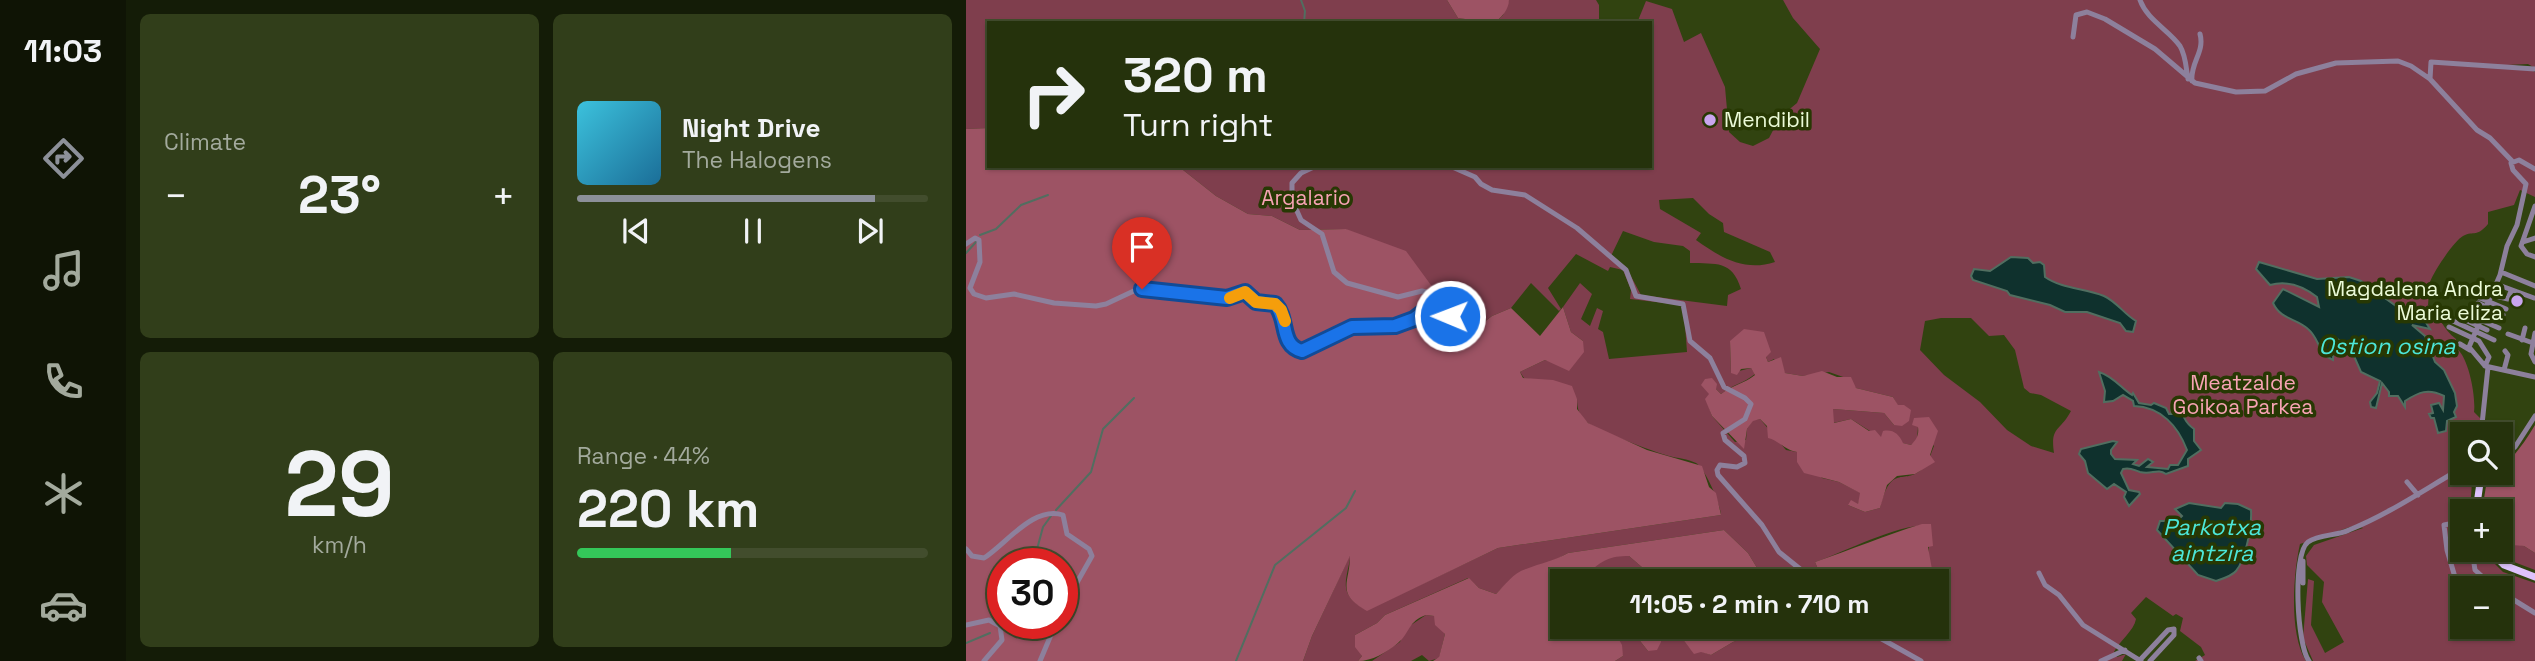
<!DOCTYPE html>
<meta charset="utf-8">
<style>
body{margin:0;font-family:"Space Grotesk",sans-serif;background:#313e1a;color:#f1f3f6;height:100vh;display:flex;flex-direction:column;font-size:26px;white-space:nowrap}
*{box-sizing:border-box;margin:0}
p{font-size:23px;color:#a3aa9d}
.icon{flex:none;width:38px;height:38px;fill:none;stroke:currentColor;stroke-width:2;stroke-linecap:round;stroke-linejoin:round}
.map{position:relative;flex:1;overflow:hidden}
.drawer{display:flex;flex-direction:column;gap:14px;padding:14px;background:#141c07;width:840px}
.drawer>*{flex:none}
.banner{position:absolute;left:21px;top:21px;width:665px;height:147px;border-radius:0px;box-shadow:0 2px 5px #0004,0 0 0 2px #424d2d;background:#25320c;color:#f1f3f6;overflow:hidden}
.buttons{position:absolute;left:1484px;top:422px;display:grid;gap:14px}
.buttons a{display:grid;place-items:center;width:63px;height:63px;border-radius:0px;background:#25320c;box-shadow:0 2px 5px #0004,0 0 0 2px #424d2d;font-size:35px}
.speed{position:absolute;left:21px;top:548px;display:flex;gap:14px;font-size:35px;font-weight:700;text-align:center}
.speed>*{display:grid;place-content:center;width:91px;height:91px;border-radius:50%;background:#25320c;box-shadow:0 2px 5px #0004,0 0 0 2px #424d2d;line-height:1}
.speed .limit{border:10px solid #d22;background:#fff;color:#111}
.pin{position:absolute;display:grid;place-items:center;width:60px;height:60px;color:#fff;margin:-72px -30px;border-radius:50% 50% 50% 0;rotate:-45deg;box-shadow:0 0 7px #0007}
.pin .icon{rotate:45deg}
.me{position:absolute;width:77px;margin:-38px;rotate:271deg;stroke-linejoin:round;filter:drop-shadow(0 0 5px #0008)}
.turn{display:flex;align-items:center;gap:24px;height:147px;padding:0 21px;font-size:32px}
.turn .icon{width:91px;height:91px;stroke-width:2.5}
.turn b{display:block;font-size:49px;line-height:60px}
.big{font-size:52px;font-weight:700;line-height:1.1}
.drawer .widget{flex:1;display:flex;flex-direction:column;justify-content:center;gap:10px;min-width:0;padding:0 24px;border-radius:10px;background:#313e1a}
.drawer .dial{align-items:center;gap:0}
.dial b{font-size:91px;line-height:1}
.song{display:flex;align-items:center;gap:21px}
.cover{width:84px;height:84px;border-radius:10px;background:linear-gradient(135deg,hsl(190 70% 55%),hsl(200 70% 35%))}
.played{height:7px;border-radius:4px;background:linear-gradient(90deg,#8c9099 85%,#424d2d 85%)}
.keys{display:flex;justify-content:space-around;direction:ltr}
.heat{display:flex;justify-content:space-between;align-items:center;font-size:38px;direction:ltr}
.charge{height:10px;border-radius:5px;background:linear-gradient(90deg,#34c759 44%,#424d2d 0)}
.drawer .tiles{flex:1;display:grid;gap:14px;grid-template-columns:repeat(2,1fr)}
.trip{position:absolute;left:584px;top:569px;width:399px;height:70px;border-radius:0px;background:#25320c;box-shadow:0 2px 5px #0004,0 0 0 2px #424d2d;font-weight:700;line-height:70px;text-align:center}
main{display:flex;flex:1;min-height:0}
.tabs{display:flex;flex-direction:column;width:126px;justify-content:space-around;align-items:center;background:#0f1405;color:#a3aa9d}
.tabs .icon{width:49px;height:49px}
.tabs .active{color:#8c9099}
.tabs b{font-size:32px;color:#f1f3f6}
.map>svg:first-child{display:block}
.green{fill:#7f3e4d;fill-rule:evenodd}
.forest{fill:#9d5364;fill-rule:evenodd}
.water{fill:#0f312d;stroke:#516e60;stroke-width:2}
.lines{fill:none;stroke-linecap:round;stroke-linejoin:round}
.stream{stroke:#516e60;stroke-width:2}
.minor{stroke:#8d809c;stroke-width:5}
.major{stroke:#dec2fc;stroke-width:7}
.route-casing{stroke:#114b97;stroke-width:18}
.route{stroke:#1a73e8;stroke-width:12}
.slow{stroke:#f59e0b;stroke-width:12}
.poi-dot{fill:#c9a5ee;stroke:#273803;stroke-width:2.5}
.labels{text-anchor:middle;stroke-width:7;stroke-linejoin:round;paint-order:stroke}
.poi-label{font-size:21px;fill:#ecfbd8;stroke:#273803;text-anchor:start}
.park-label{font-size:21px;fill:#f8a3b4;stroke:#273803}
.water-label{font-size:23px;font-style:italic;fill:#4ce6d8;stroke:#273803}
</style>
<main>
<nav class="tabs">
<b>11:03</b>
<svg class="icon active" aria-label="directions" viewBox="0 0 24 24"><path d="M12 3l9 9-9 9-9-9zM9 14v-3h6M13 9l2 2-2 2"/></svg>
<svg class="icon" aria-label="music" viewBox="0 0 24 24"><path d="M9 18V5l10-2v13"/><circle cx="6" cy="18" r="3"/><circle cx="16" cy="16" r="3"/></svg>
<svg class="icon" aria-label="phone" viewBox="0 0 24 24"><path d="M5 4h4l2 5-3 2q2 4 5 5l2-3 5 2v4C11 20 4 13 5 4z"/></svg>
<svg class="icon" aria-label="climate" viewBox="0 0 24 24"><path d="M12 3v18M4 7l16 10M4 17L20 7"/></svg>
<svg class="icon" aria-label="car" viewBox="0 0 24 24"><path d="M5 17H2v-5l4-1 3-4h7l3 4 3 1v5h-3M9 17h6M6 11h13"/><circle cx="7" cy="17" r="2"/><circle cx="17" cy="17" r="2"/></svg>
</nav>
<section class="drawer">
<div class="tiles">
<div class="widget"><p>Climate</p>
<div class="heat"><a>−</a><b class="big">23°</b><a>+</a></div>
</div>
<div class="widget">
<div class="song"><i class="cover"></i><div><b>Night Drive</b><p>The Halogens</p></div></div>
<div class="played"></div>
<div class="keys"><svg class="icon" aria-label="previous" viewBox="0 0 24 24"><path d="M18 5L8 12l10 7zM5 5v14"/></svg><svg class="icon" aria-label="pause" viewBox="0 0 24 24"><path d="M8 5v14M16 5v14"/></svg><svg class="icon" aria-label="next" viewBox="0 0 24 24"><path d="M6 5l10 7-10 7zM19 5v14"/></svg></div>
</div>
<div class="widget dial"><b>29</b><p>km/h</p></div>
<div class="widget"><p>Range · 44%</p><b class="big">220 km</b><div class="charge"></div></div>
</div>
</section>
<div class="map">
<svg width="1569" height="661" viewBox="0 0 1569 661">
<rect width="100%" height="100%" fill="#314310"/>
<path class="green" d="M0,0H481L492,18L527,23H23V128L0,129Z
M543,0H630L633,5V23H529L537,15Z
M817,0H1569V68L1562,64L1541,65L1560,67L1569,72V197L1554,190L1548,205L1522,212V224C1510,238 1509,230 1497,236C1488,241 1468,271 1464,282C1462,289 1463,298 1462,305C1474,315 1477,330 1490,339L1491,349C1503,358 1510,398 1508,412L1515,419L1514,434H1496V464L1485,471L1483,481L1497,476L1506,482L1504,511H1496V550H1515L1537,572L1569,583V661H1347L1337,638L1342,579L1348,581L1345,625L1359,653L1378,642L1356,602L1358,582L1341,565L1340,556L1348,545L1397,528L1390,525L1334,544C1327,575 1323,634 1340,661H1229L1239,655L1235,647L1214,631L1217,618L1210,614L1207,616L1180,597L1165,613L1170,619C1168,631 1153,641 1148,652L1151,657L1160,654L1156,661H649L657,656L646,627H663L682,651L695,632L709,629L723,647L745,655L767,642L805,627L971,626V590L976,580L967,575L962,557L965,525C933,523 881,551 849,562L857,581H799L782,553L758,530L602,553C570,571 557,565 530,594L513,588L502,578L419,615L411,623L389,635L396,656L392,661H337L346,636L385,553C381,581 370,594 401,610L532,548L755,515C754,503 739,468 730,463C722,459 711,458 703,456C688,452 633,431 622,423C613,416 611,408 611,399L570,380L558,378L554,372L579,360L592,364L617,341L605,332L597,307L614,283L626,294L615,319L624,326L631,308L637,311L632,329L637,332L643,359L721,352L718,311L716,305L664,299L665,290L657,270L644,267L642,271L610,254L582,288L595,309L593,311L565,283L545,308L526,316L499,337L486,317L480,316L380,229L334,230L306,216L282,214L250,196L212,166H607L613,169L614,166H684V23H671L680,1L706,9L718,42L735,33L759,87L763,132L774,142L787,146L803,138L814,117L831,103L854,49L827,18ZM727,198L743,214L757,223L758,232L804,252L809,262C779,272 755,258 730,240L735,233L694,209L693,200ZM657,231L688,242L717,246L724,251V263C750,264 766,260 775,289L762,295L761,306L675,295L660,267L645,256ZM975,318H1005L1023,336L1038,335L1049,350L1058,388L1064,393L1075,395L1105,411C1094,432 1084,426 1088,453L1065,446L1041,430L1014,402L978,375L954,350L959,321ZM764,341L800,357L802,362L808,359L819,373L837,376L863,372L880,378L890,388L927,397L932,406L928,425L918,413L867,409V423L885,419L915,438L945,445L951,440L952,427L968,446C965,453 963,461 958,467C939,488 926,460 914,508L899,512L882,505H892L895,493L873,482L856,478L831,452L820,450L794,419L787,420L781,429L780,440L769,442L746,416L740,399L750,389L755,394C766,385 778,383 789,374L785,368L765,373ZM1496,588H1535V626H1496Z
M1543,542L1558,546L1569,553V570L1548,562L1532,550H1535V544Z
M646,556H663L692,581H612L607,573L618,569L623,572L636,560Z
M460,615L468,616L479,634L473,658L463,661L456,655L445,661H406L434,642L439,629Z"/>
<path class="forest" d="M481,0H543C543,9 535,19 527,23L492,18Z
M23,128V166H212L250,196L282,214L306,216L334,230L380,229L440,251L481,307V316L486,317L499,337L526,316L545,308L574,336L597,307L605,332L617,341L618,352L603,371L579,360L554,372L557,378L587,380L606,386L611,399V409L622,423L681,450L736,466L743,487L750,493L755,515L532,548L401,611C369,593 384,583 384,556L346,636L337,661H0V129ZM37,564H96V623H37Z
M778,329L798,332L805,352L800,357L802,362L815,357L819,373L837,376L856,371L871,377H885L890,388L927,397L932,405H938L945,410L943,421L936,426L928,425L918,413L867,409L868,423L885,419L903,431L909,430L915,437L917,431C927,429 933,434 937,443L945,445C951,439 953,435 952,427L946,425L948,418L963,417L972,431L964,455L969,462L949,474L931,476L921,485L914,508L899,512L882,505L885,500L892,504L894,493L873,482L838,473L831,462V452C818,450 814,441 802,438L801,426L794,419L787,421L781,429L778,449L746,416L739,399L743,394L735,385L739,379L746,378L751,384L750,389L755,394C766,385 778,384 789,375L785,368L775,369L771,375L765,373L764,341Z
M1569,425V553L1558,546L1535,544V511H1516L1520,486C1538,468 1555,449 1569,425Z
M956,524H965L967,546L962,547L967,575L976,580L971,590V581H857L849,562C885,550 919,535 956,524Z
M758,530L782,553L799,581H692L663,556C644,556 636,560 623,573L618,569L607,573L612,581H597V626L646,627L656,645L657,656L649,661H467L473,657L479,634L469,625L468,616L460,615C442,621 444,633 432,643C420,653 406,661 392,661L396,656L389,647V635L411,623L419,615L503,578L513,588L530,594C539,585 547,573 560,569C575,563 588,561 602,553Z
M663,627H805L767,642L745,655L735,652L728,654L709,629L695,632V642L691,650L682,651Z"/>
<path class="water" d="M1045,257L1062,258L1067,263L1074,262L1078,265L1079,277C1096,289 1119,288 1138,296C1151,302 1158,314 1170,321L1167,332L1160,331L1154,323L1121,312H1099L1084,305L1044,295L1041,291L1007,280L1005,276L1008,269L1024,271Z
M1293,262L1351,279L1383,277L1395,281L1451,321H1459L1464,329L1446,325L1459,336L1469,362L1478,370L1489,393L1491,406L1488,412L1490,417L1481,421L1480,431L1472,433L1468,418H1465L1463,414L1467,413L1465,405L1473,403L1477,410L1478,396C1462,388 1453,392 1439,401V407L1432,396H1423V392L1416,383L1410,408L1405,407L1404,402L1411,393L1414,381L1395,372L1384,347L1368,337L1367,360C1351,353 1354,339 1342,329C1330,318 1315,320 1307,303L1317,289L1353,307L1351,297C1337,286 1322,280 1304,285L1290,269Z
M1133,372C1147,376 1156,389 1166,395L1167,393L1173,403L1185,405L1188,403L1200,408L1203,414H1206L1205,410H1212V404L1217,402C1213,414 1221,424 1228,429V441L1235,450L1222,459V466L1200,474C1191,468 1186,475 1174,472C1167,470 1165,467 1157,469L1155,473L1163,490L1173,492L1174,494L1163,506L1158,497L1160,492L1148,484L1141,489L1122,473L1119,461L1113,454L1115,449L1147,441L1151,442L1145,450V454L1149,459L1171,460L1167,464L1173,466L1182,459L1187,462L1181,467L1202,469L1204,465H1212L1221,450C1212,426 1195,407 1168,406L1167,401L1157,395L1147,401L1138,402L1139,391Z
M1223,503L1255,508L1259,503L1272,504L1285,510C1286,525 1280,559 1270,571C1266,576 1256,579 1250,581L1232,575L1191,530L1194,521H1211L1216,516L1209,509Z"/>
<g class="lines">
<path class="stream" d="M335,0L339,11L338,23
M14,235L30,229L55,205L82,195
M0,253L10,242
M90,510L125,472L137,429L168,398
M67,564L77,527L85,516
M0,643L24,633
M270,661L309,565L380,508L389,491"/>
<path class="minor" d="M1174,0C1181,20 1203,30 1214,46C1220,56 1220,68 1222,79
M1107,37L1110,15L1121,12L1139,19L1189,49L1229,83L1270,92L1299,91L1330,74L1370,63L1432,61L1445,66L1464,79
M1226,81C1224,63 1239,52 1234,34
M1546,161L1524,138L1511,130L1464,79L1465,62L1569,69
M484,166L509,177L515,184L526,190L559,195L611,228L660,270L670,296L717,304L724,341L744,358L758,387L779,398L785,404L779,419L757,433L759,440L778,456L779,463L771,467L754,465L751,470L752,475L796,525L813,552L849,581
M1569,169L1553,160L1545,163L1547,170L1560,184L1551,225L1541,246L1534,275L1503,347L1519,366L1569,377
M1569,206L1555,246L1561,254L1569,257
M1557,242L1569,238
M0,244L9,238L13,240L14,262L4,288L8,294L20,298L48,294L88,303L130,306L140,304L172,289L261,298L279,292L290,302L309,304C323,319 313,344 336,351L386,327L429,326L448,319L461,309L509,327L513,325L509,320L498,315L465,293L456,291L432,297L381,283L368,272L356,234L335,220L326,200V183L335,173L350,166
M1535,272L1569,286
M1530,284L1568,298
M1525,295L1542,299L1545,291
M1514,298L1540,309
M1512,303L1537,315
M1509,309L1535,320
M1496,312L1533,328
M1493,317L1521,330
M1485,320L1528,340
M1483,327L1513,341L1523,357L1519,366
M1569,333L1565,354L1569,362
M1542,334L1567,343
M1556,340L1559,328
M1494,344L1504,350
M1538,370L1542,355L1539,351
M1515,434L1522,367
M1535,457L1549,447L1569,416
M1441,482L1452,495
M1496,536L1483,524L1478,525L1481,550L1496,601
M0,549L6,556L18,558C40,544 68,505 97,515L101,534L123,549L126,556L96,609
M1506,550L1509,570L1529,588
M1073,573L1079,585L1093,595L1117,625L1175,661
M1337,583V561
M1535,592L1569,613
M0,625L23,620L34,626L36,640L18,661
M901,626L914,638L955,661
M1233,658L1235,661
M1174,660L1202,630L1208,629V635L1184,661
M74,661L90,623
M1135,661L1159,650
M1343,661C1331,646 1326,554 1342,542C1353,534 1371,536 1383,530C1423,514 1459,489 1496,468"/>
<path class="major" d="M1509,472L1519,476L1526,472
M1510,511L1515,476
M1523,550L1538,565L1569,577"/>
</g>
<g class="lines">
<defs>
<path id="route" d="M176,289L261,298L279,292L290,302L309,304C323,319 313,345 336,351L386,327L429,326L448,319L461,309L484,316"/>
</defs>
<use href="#route" class="route-casing"/>
<use href="#route" class="route"/>
<path class="slow" d="M264,298L279,292L290,302L309,304L315,310L319,321"/>
</g>
<g class="poi-dot">
<circle cx="744" cy="120" r="7"/>
<circle cx="1551" cy="301" r="7"/>
</g>
<g class="labels">
<g class="poi-label">
<text x="758" y="127">Mendibil</text>
<text x="1537" y="296" text-anchor="end">Magdalena Andra<tspan x="1537" dy="24">Maria eliza</tspan></text>
</g>
<g class="park-label">
<text x="340" y="205">Argalario</text>
<text x="1277" y="390">Meatzalde<tspan x="1277" dy="24">Goikoa Parkea</tspan></text>
</g>
<g class="water-label">
<text x="1421" y="354">Ostion osina</text>
<text x="1246" y="535">Parkotxa<tspan x="1246" dy="26">aintzira</tspan></text>
</g>
</g>
</svg>
<div class="buttons">
<a><svg class="icon" aria-label="search" viewBox="0 0 24 24"><circle cx="10" cy="10" r="6"/><path d="M15 15l6 6"/></svg></a>
<a>+</a>
<a>−</a>
</div>
<div class="speed"><div class="limit">30</div></div>
<div class="pin" style="left:176px;top:289px;background:#d93025"><svg class="icon" aria-label="arrive" viewBox="0 0 24 24"><path d="M6 21V4h12l-3 4 3 4H6"/></svg></div>
<svg class="me" style="left:484px;top:316px" viewBox="-20 -20 40 40"><circle r="17" fill="#1a73e8" stroke="#fff" stroke-width="3"/><path d="M0-11L8 9 0 5-8 9z" fill="#fff"/></svg>
<div class="trip">11:05 · 2 min · 710 m</div>
<div class="banner">
<div class="turn"><svg class="icon" aria-label="right" viewBox="0 0 24 24"><path d="M7 20v-9h11M14 6l5 5-5 5"/></svg><div><b>320 m</b>Turn right</div></div>
</div>
</div>
</main>
